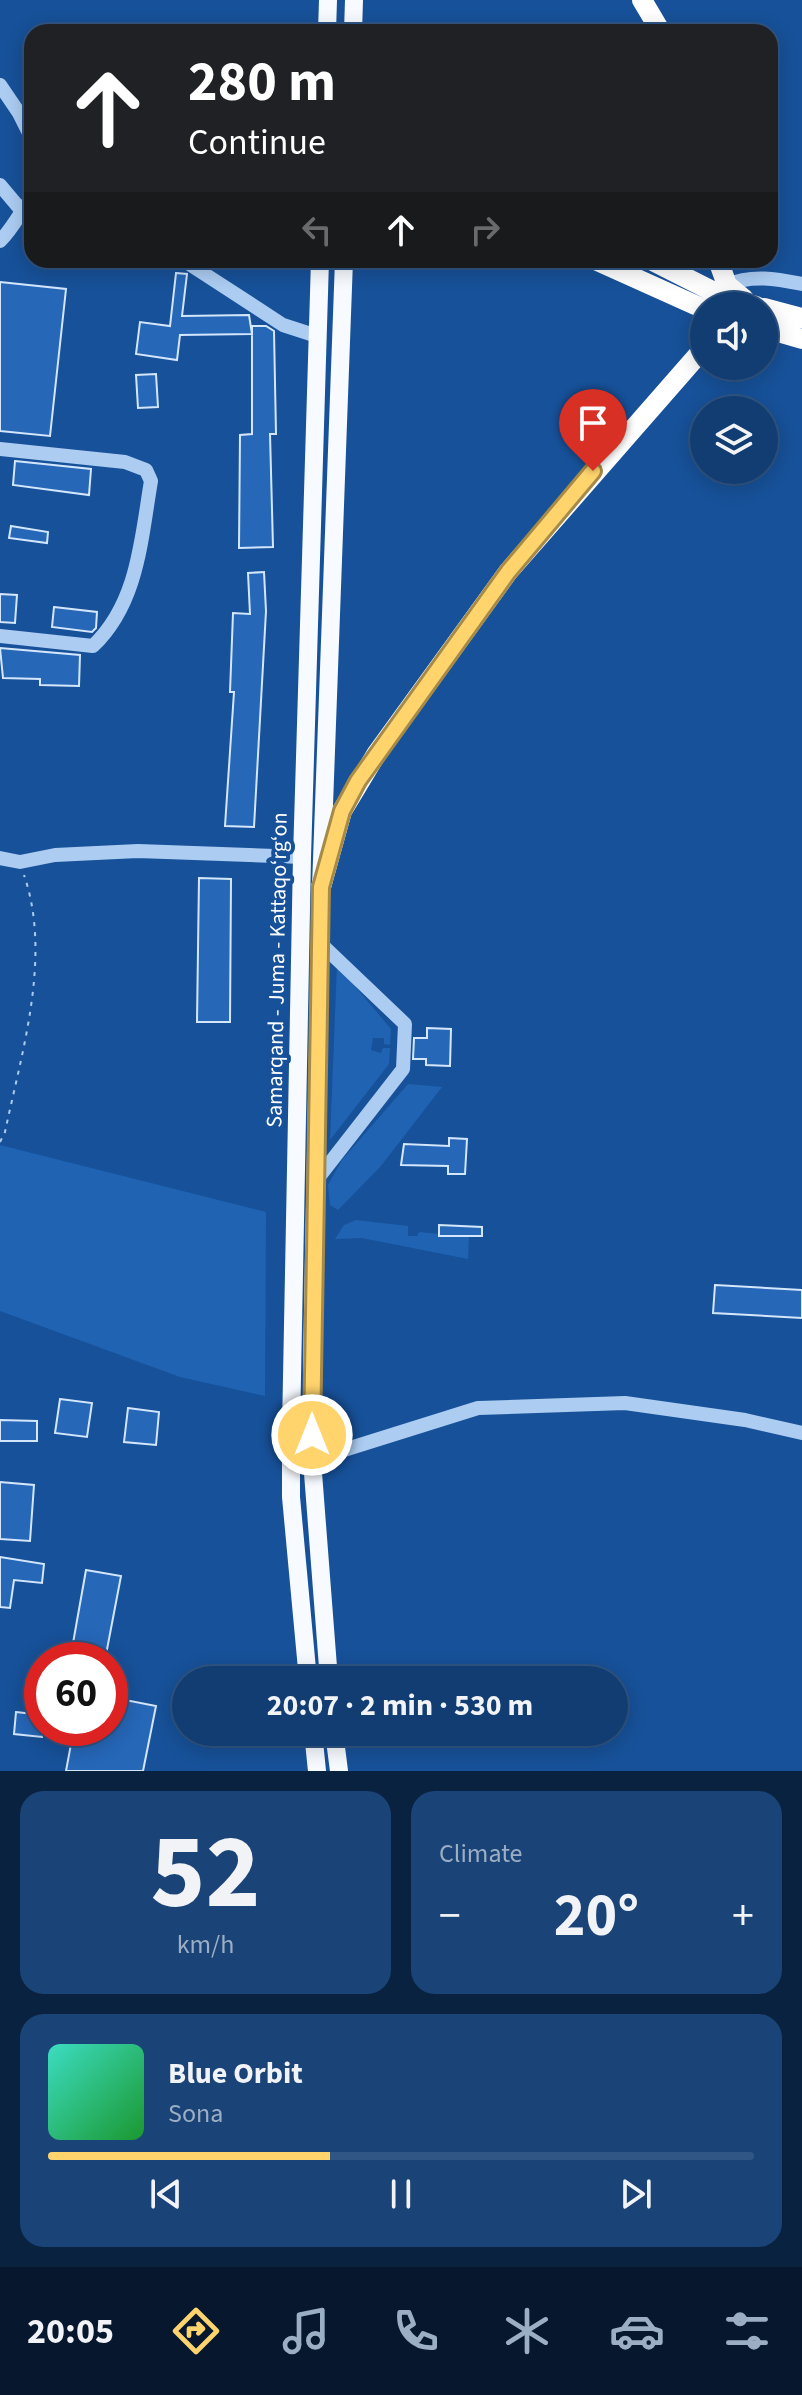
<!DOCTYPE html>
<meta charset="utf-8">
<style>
body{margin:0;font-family:"Source Sans 3",sans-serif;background:#1a4478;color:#f1f3f6;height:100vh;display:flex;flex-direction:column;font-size:30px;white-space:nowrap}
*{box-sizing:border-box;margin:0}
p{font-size:26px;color:#9caec4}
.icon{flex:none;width:44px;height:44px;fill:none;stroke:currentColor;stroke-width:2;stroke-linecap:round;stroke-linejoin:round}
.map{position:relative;height:1771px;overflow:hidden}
.panel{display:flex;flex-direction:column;gap:20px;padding:20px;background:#09223f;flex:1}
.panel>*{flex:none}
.banner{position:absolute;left:24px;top:24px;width:754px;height:244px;border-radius:24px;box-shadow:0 4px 20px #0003,0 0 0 2px #305685;background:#202124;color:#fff;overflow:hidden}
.fabs{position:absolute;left:690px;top:292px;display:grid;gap:16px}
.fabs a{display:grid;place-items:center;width:88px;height:88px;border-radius:50%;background:#113d73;box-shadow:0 4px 20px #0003,0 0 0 2px #305685;font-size:40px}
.speed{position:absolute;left:24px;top:1642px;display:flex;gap:16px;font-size:40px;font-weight:700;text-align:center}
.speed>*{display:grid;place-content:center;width:104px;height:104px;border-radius:50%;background:#113d73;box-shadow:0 4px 20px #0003,0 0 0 2px #305685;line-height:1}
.speed .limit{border:12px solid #d22;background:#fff;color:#111}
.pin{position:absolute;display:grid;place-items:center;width:68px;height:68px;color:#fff;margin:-82px -34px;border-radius:50% 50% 50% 0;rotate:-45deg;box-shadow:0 0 8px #0007}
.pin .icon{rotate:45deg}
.me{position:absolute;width:88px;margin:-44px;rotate:0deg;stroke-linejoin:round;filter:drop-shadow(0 0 6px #0008)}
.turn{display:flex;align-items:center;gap:28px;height:168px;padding:0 32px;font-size:36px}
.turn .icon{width:104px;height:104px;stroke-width:2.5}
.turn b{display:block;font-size:56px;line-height:68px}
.lanes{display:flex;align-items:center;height:76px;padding:0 32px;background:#0003;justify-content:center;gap:40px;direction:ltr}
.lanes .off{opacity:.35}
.big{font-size:60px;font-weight:700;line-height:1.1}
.panel .widget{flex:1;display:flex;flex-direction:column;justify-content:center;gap:12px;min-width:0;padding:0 28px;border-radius:24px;background:#1a4478}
.panel .dial{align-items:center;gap:0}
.dial b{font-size:104px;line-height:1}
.song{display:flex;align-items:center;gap:24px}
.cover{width:96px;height:96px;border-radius:12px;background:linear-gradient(135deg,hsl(170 70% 55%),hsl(130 70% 35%))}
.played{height:8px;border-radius:4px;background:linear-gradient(90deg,#ffd46d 40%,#305685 40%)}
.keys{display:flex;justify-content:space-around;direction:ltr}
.heat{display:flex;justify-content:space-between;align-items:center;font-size:44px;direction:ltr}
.panel .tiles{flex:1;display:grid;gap:20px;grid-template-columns:1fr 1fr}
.widget:last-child{grid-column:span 2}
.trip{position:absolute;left:172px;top:1666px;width:456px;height:80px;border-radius:40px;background:#113d73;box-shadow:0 4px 20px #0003,0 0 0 2px #305685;font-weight:700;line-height:80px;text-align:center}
.dock{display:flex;height:128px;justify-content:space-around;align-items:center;background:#07182e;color:#9caec4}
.dock .icon{width:56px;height:56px}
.dock .current{color:#ffd46d}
.dock b{font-size:36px;color:#f1f3f6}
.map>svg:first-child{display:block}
.green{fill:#2063b3}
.building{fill:#2667b8;stroke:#d3e6fc;stroke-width:2}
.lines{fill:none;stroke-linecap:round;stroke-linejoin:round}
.path{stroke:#acccf2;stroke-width:2;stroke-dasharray:4 6;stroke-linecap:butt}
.minor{stroke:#acccf2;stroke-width:14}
.major{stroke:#f7faff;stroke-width:18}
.highway{stroke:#fff;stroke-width:20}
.route-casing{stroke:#a68a47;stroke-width:20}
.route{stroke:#ffd46d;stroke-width:14}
.labels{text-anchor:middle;stroke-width:8;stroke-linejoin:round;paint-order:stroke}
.street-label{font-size:22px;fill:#fff;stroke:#175199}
</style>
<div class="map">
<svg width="802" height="1771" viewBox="0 0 802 1771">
<rect width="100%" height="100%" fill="#175199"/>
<path class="green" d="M337,965L391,1029L390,1045L384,1044V1038H373L371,1050L381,1053L383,1048H390L389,1064L330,1140Z
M408,1084L442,1087L381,1166L338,1210L330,1205L328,1185L342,1160Z
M0,1145L266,1212L265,1396L180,1377L0,1311Z
M356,1220L408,1226V1236H417L419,1232L469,1237L468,1259L362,1238L335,1239L344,1225Z"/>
<path class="building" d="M176,273L187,274L182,316L249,315L252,334L180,335L177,360L136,354L140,322L170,326Z
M0,282L66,289L50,436L0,431Z
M252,326H266L274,331L276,434H270L273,547L239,548L240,435L252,434Z
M156,374L158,407L138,408L136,375Z
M15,461L91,469L89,495L13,485Z
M11,526L48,532L47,543L9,538Z
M264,572L266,611L254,827L225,826L234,692H230L233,613L250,614L248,573Z
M0,594L17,595L15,623L0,622Z
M54,607L97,612L96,628L92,632L52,627Z
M0,648L80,655L79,686L40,685V679L3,678Z
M199,878L231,879L230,1022H197Z
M427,1028L451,1029L450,1066L426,1065V1059H413L414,1038H427Z
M449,1138L467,1139L465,1174H448V1166L401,1165L404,1144L449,1146Z
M439,1225L482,1227V1236H439Z
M715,1285L802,1290V1318L713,1313Z
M60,1399L92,1403L87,1437L55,1433Z
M128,1408L159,1412L156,1445L124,1442Z
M0,1420L37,1421V1441H0Z
M0,1482L34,1485L30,1541L0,1539Z
M0,1557L44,1564L42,1583L14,1580L10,1608L0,1607Z
M86,1570L121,1576L105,1660H70Z
M110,1697L156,1706L143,1771H66L74,1728H110Z
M16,1712L42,1715V1737L14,1734Z"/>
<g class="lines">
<path class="path" d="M0,1142L5,1132C22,1051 52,956 24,875"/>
<path class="minor" d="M0,85L19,113L32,139
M0,185L21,210
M0,241C14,227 20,212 32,197
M183,260L283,325L317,336
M727,285C752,274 777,279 802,284
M0,449L125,462L146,470L151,481C141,540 138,603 93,646L0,636
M0,858L20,862L55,855L138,851L302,857
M315,1182L403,1069L405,1024L319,942
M312,1460L478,1408L625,1403L745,1420L802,1433"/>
<path class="major" d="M327,32L328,0
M353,32L354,0
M308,1680L291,1497V1429L302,857L320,260
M329,1680L312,1460V1362L321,887L344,260
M313,1732L317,1771
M334,1732L339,1771"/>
<path class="highway" d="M642,0L661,32
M595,260L704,309
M651,260L720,295L756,306
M718,260L727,285L744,299
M764,308L802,318
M764,328L802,339
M321,887L342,811L377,753L508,572L704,348"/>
</g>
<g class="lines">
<defs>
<path id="route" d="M312,1435L321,887L342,811L358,781L508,572L593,471"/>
</defs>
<use href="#route" class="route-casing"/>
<use href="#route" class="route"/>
</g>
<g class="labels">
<g class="street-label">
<text transform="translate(276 970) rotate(-89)" y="8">Samarqand - Juma - Kattaqo‘rg‘on</text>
</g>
</g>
</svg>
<div class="fabs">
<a><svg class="icon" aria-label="sound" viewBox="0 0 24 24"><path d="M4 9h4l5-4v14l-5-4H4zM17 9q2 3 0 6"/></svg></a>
<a><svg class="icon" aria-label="layers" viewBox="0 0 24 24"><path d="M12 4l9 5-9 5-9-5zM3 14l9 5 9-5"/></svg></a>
</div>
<div class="speed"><div class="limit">60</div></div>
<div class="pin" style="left:593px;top:471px;background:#d93025"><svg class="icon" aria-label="arrive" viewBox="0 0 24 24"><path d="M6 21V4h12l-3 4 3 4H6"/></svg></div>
<svg class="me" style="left:312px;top:1435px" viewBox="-20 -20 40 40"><circle r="17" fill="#ffd46d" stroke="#fff" stroke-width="3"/><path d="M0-11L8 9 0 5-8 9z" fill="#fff"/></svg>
<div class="trip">20:07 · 2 min · 530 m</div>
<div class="banner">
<div class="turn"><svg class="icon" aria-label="ahead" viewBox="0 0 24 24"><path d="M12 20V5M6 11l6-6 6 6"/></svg><div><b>280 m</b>Continue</div></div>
<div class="lanes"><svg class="icon off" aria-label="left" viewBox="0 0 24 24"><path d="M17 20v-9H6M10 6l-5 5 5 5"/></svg><svg class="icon" aria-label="ahead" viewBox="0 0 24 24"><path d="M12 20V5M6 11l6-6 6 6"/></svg><svg class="icon off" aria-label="right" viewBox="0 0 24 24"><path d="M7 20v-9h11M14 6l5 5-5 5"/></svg></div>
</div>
</div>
<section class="panel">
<div class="tiles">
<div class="widget dial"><b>52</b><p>km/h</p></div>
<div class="widget"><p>Climate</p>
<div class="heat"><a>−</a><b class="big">20°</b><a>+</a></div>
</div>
<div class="widget">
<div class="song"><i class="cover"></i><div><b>Blue Orbit</b><p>Sona</p></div></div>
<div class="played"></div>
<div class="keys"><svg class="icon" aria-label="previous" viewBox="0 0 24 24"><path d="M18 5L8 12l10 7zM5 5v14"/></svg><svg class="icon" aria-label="pause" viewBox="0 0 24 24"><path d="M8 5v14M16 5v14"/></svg><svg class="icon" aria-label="next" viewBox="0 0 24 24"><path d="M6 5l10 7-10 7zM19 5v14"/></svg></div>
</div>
</div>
</section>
<nav class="dock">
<b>20:05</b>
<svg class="icon current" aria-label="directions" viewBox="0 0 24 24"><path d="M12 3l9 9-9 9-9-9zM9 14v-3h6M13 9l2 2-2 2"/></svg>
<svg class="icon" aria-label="music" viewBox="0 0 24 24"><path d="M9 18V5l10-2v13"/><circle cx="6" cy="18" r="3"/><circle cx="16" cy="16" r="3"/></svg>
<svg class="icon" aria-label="phone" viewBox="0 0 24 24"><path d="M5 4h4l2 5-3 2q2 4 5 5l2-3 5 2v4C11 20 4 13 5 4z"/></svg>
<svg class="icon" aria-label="climate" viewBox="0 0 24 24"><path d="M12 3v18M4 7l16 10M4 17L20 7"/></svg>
<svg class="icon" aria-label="car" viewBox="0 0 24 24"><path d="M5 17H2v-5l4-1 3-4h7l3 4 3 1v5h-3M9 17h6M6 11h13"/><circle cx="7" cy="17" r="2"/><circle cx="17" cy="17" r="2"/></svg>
<svg class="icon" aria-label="filters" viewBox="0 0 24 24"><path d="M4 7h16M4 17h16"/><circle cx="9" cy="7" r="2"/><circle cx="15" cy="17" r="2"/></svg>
</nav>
